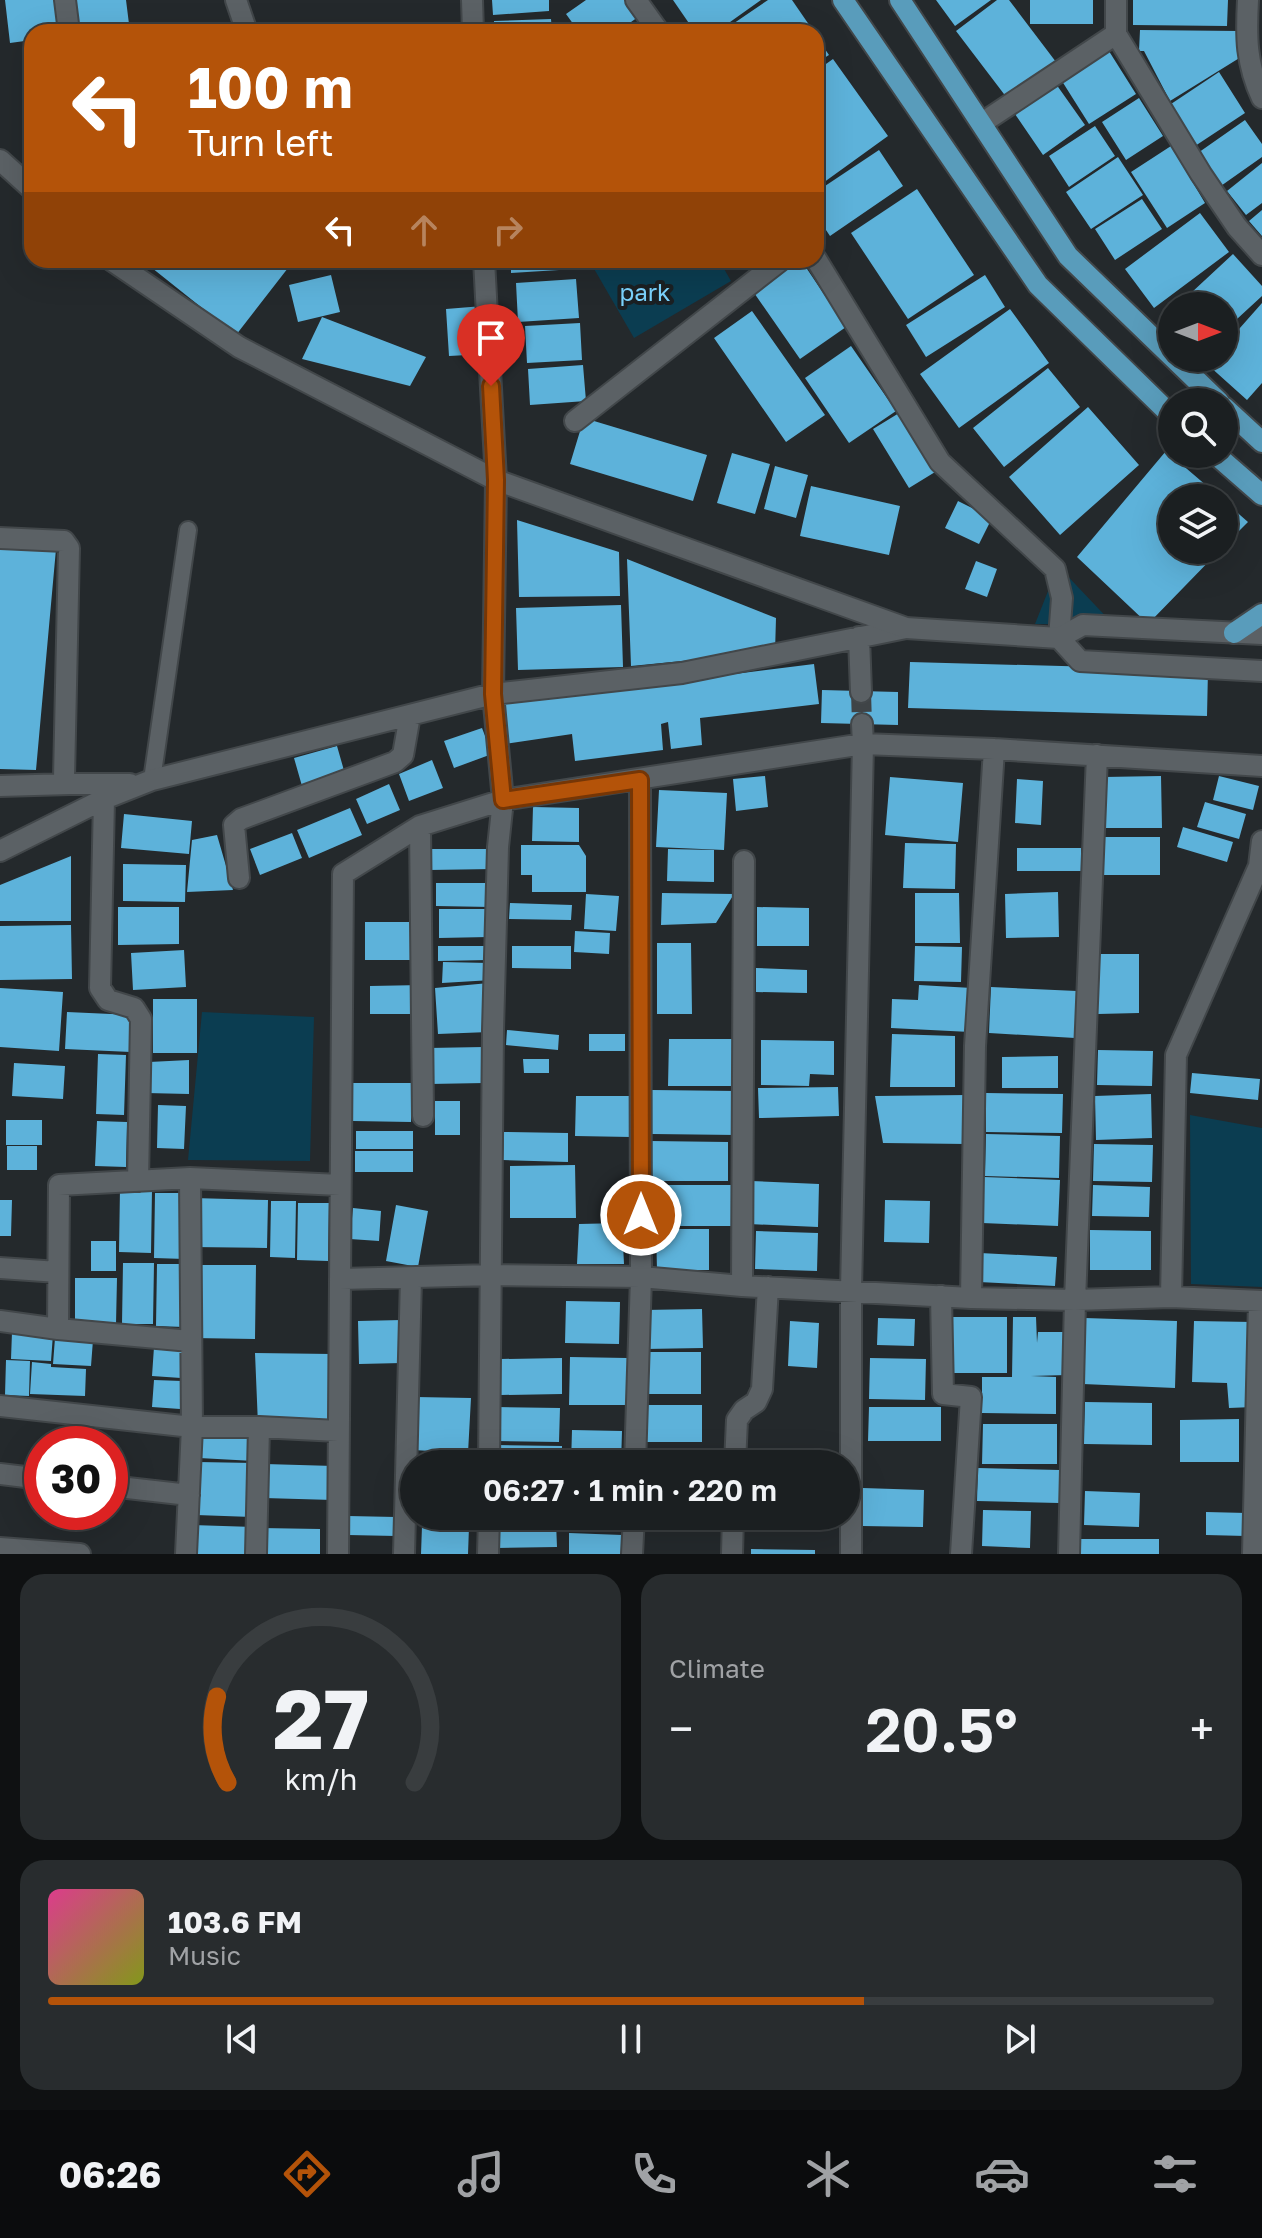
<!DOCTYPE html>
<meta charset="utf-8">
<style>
body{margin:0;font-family:"Golos Text",sans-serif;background:#282c2e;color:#f1f3f6;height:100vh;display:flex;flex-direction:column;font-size:30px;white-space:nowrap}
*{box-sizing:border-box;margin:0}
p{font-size:26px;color:#a0a2a5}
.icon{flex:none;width:44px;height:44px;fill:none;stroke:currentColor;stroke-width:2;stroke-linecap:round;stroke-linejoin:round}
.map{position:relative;height:1554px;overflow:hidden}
.details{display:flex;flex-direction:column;gap:20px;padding:20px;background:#0f1112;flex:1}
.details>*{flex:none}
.hud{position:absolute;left:24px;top:24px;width:800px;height:244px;border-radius:24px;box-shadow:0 8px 32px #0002,0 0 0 2px #393d3f;background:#b45309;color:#fff;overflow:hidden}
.needle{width:52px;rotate:90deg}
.fabs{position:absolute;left:1158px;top:292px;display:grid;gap:16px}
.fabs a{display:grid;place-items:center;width:80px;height:80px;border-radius:50%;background:#1b1f21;box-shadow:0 8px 32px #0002,0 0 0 2px #393d3f;font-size:40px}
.speed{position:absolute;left:24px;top:1426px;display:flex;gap:16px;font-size:40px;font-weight:700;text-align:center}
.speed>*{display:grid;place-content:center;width:104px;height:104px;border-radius:50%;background:#1b1f21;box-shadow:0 8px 32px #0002,0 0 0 2px #393d3f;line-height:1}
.speed .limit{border:12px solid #d22;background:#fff;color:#111}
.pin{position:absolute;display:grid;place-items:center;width:68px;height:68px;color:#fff;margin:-82px -34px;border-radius:50% 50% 50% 0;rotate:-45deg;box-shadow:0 0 8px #0007}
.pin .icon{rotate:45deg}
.me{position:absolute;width:88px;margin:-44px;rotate:0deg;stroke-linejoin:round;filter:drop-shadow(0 0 6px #0008)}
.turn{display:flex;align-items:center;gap:28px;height:168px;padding:0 32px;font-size:36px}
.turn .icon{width:104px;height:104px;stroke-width:2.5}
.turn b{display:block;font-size:56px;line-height:68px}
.lanes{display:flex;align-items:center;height:76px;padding:0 32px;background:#0003;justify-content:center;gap:40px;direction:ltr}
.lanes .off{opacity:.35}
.big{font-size:60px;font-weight:600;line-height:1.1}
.details .card{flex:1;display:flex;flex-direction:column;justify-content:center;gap:12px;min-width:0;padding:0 28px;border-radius:24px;background:#282c2e}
.details .dial{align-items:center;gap:0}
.dial svg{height:208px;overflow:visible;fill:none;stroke:#393d3f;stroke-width:7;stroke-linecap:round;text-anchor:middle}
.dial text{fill:#f1f3f6;stroke:none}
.song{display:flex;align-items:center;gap:24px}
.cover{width:96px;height:96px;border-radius:12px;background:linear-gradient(135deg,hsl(330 70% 55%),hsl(70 70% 35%))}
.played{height:8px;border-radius:4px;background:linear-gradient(90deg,#b45309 70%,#393d3f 70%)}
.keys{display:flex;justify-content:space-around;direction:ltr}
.heat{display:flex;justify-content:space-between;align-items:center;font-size:44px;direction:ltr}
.details .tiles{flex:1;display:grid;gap:20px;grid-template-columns:1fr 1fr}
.card:last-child{grid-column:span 2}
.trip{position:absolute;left:400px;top:1450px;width:460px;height:80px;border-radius:40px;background:#1b1f21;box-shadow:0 8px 32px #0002,0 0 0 2px #393d3f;font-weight:600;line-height:80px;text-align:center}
.menu{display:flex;height:128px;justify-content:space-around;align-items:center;background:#0b0c0d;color:#a0a2a5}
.menu .icon{width:56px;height:56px}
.menu .on{color:#b45309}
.menu b{font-size:36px;color:#f1f3f6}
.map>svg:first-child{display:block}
.green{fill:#0b3d51}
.building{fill:#5db2da}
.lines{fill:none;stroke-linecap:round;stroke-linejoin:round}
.minor-tunnel{stroke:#3f4447;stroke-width:20;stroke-dasharray:20 10;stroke-linecap:butt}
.service-casing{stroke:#42474a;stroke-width:20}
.minor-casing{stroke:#42474a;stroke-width:24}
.secondary-casing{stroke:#42474a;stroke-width:24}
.primary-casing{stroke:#42474a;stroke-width:24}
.service{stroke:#5b6165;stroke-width:16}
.minor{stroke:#5b6165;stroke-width:20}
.secondary{stroke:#5b6165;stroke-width:20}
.primary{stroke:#599cbb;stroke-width:20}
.route-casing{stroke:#753606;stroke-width:20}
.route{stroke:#b45309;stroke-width:14}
.labels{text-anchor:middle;stroke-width:8;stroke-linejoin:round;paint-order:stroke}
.park-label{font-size:24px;fill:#7bd3fe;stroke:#1b2023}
</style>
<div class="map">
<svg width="1262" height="1554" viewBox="0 0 1262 1554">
<rect width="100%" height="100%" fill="#24292c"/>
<path class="green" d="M589,260H719L731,281L634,338Z
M1058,566L1114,625L1035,624Z
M202,1012L314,1017L310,1161L188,1160Z
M1190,1115L1262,1128V1287L1191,1284Z"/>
<path class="building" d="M5,0H56L60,32H32V40L10,43Z
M74,0H126L130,32H78Z
M492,0H549V11L493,15Z
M586,0H626L638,17L617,32H579L566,14Z
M673,0H761L716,32H695Z
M768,0H792L814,32H721Z
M936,0H991L955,26Z
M997,0H1009L1056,62L1007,98L956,31Z
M1030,0H1093V24H1030Z
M1133,0H1228L1227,26L1133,25Z
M551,19L552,32H494V21Z
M1140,30L1238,31L1241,57L1170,101L1144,51H1139Z
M816,36L829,55L816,63Z
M1107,48L1136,94L1089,124L1060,78Z
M833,59L888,136L816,188V71Z
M1219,72L1245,113L1192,148L1165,108Z
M1056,84L1085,125L1043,155L1015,114Z
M1139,98L1163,136L1126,160L1102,122Z
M1245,120L1262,144V157L1218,188L1195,155Z
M1095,126L1115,156L1069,187L1049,156Z
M1171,146L1205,203L1167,228L1131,172Z
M879,150L903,186L830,236L816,215V192Z
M1118,157L1143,195L1091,229L1066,192Z
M1262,163V203L1246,215L1227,191Z
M917,189L974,275L908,319L851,233Z
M1142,199L1162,229L1115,260L1095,229Z
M1262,210V236L1249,221Z
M1200,213L1229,252L1154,308L1125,269Z
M1233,254L1262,286V296L1224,331V306H1177Z
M142,260H278L288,268L236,335Z
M511,260H574L575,269L511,273Z
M789,260H801L846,327L800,359L750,287Z
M331,275L340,312L298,322L289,285Z
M985,275L1005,307L926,357L906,325Z
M576,279L579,318L518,322L516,283Z
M1262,303V383L1247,400L1208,365L1214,358H1224V346Z
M483,306L486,354L449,356L446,309Z
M1010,309L1049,363L959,428L920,374Z
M752,311L825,415L786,442L714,338Z
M322,317L426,357L410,386L302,359Z
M580,323L582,360L527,363L525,326Z
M851,346L896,411L849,443L805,378Z
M583,365L586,401L530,405L528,369Z
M1048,368L1080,407L1004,467L973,428Z
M1088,407L1139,465L1060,535L1009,477Z
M904,410L940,469L909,488L873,429Z
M584,418L707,455L693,501L570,464Z
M1166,451L1221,498H1172V550H1220L1148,624L1077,557Z
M732,453L770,464L755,514L717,503Z
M775,466L808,475L796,518L764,509Z
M811,486L900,506L889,555L800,536Z
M958,501L992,518L979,544L945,528Z
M1224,501L1248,522L1224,546Z
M517,520L619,552L620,596L519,597Z
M0,546L56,549L36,770L0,769Z
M627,559L776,618L775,652L631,666Z
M976,561L997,569L987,597L965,589Z
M621,605L623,667L518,670L516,608Z
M910,662L1208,670L1207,716L908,708Z
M814,664L819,704L700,718L702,745L671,749L668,722L661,724L663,750L575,761L572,734L505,744L500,704Z
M822,690L898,692V725L821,723Z
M482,728L492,754L454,768L444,741Z
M337,746L345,774L302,786L294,758Z
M432,760L443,788L409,801L399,774Z
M765,776L768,807L736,811L733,779Z
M1161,776L1162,828H1104V777Z
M1219,776L1259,786L1253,810L1213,800Z
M890,777L963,783L958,842L885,835Z
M1017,779L1043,781L1041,825L1015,823Z
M389,784L400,810L367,824L356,799Z
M659,790L727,793L724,850L656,847Z
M1205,802L1246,814L1239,839L1197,827Z
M533,807L579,808V842L532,841Z
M350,808L362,835L309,858L297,830Z
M124,814L192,821L189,854L121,848Z
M1183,827L1233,842L1227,862L1177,847Z
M292,833L302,858L260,875L250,849Z
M217,835L233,890L187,892L192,840Z
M1102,837H1160V875H1102Z
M905,843L956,844L955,889L903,888Z
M521,845H579L586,856V892H532V875H521Z
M1017,848H1081V871H1017Z
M430,849H493V869L429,870Z
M668,849L714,850V882L667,881Z
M71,856V921H0V885Z
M123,864L186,865L185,902L123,901Z
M436,883H491V907L436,906Z
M1058,892L1059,937L1006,938L1005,894Z
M662,893L734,894L716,923L661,925Z
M915,893H959L960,943H915Z
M586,894L619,896L616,931L584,929Z
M510,903L572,905L571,920L509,919Z
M118,907H179V944L118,945Z
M757,907L809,908V946H757Z
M439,909H489V937L439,938Z
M365,922H414V960H365Z
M71,925L72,979L0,980V926Z
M575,931L610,933L609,954L574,952Z
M657,943H691L692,1014H657Z
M438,946H488V960L438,961Z
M512,946H571V969L512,968Z
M915,946L962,947L961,982L914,981Z
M184,950L186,987L133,990L131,953Z
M1097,954H1139V1013L1098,1014Z
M443,962L489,963L492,980L442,983Z
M756,968L807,970V993L756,992Z
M489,983V1032L438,1034L435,988Z
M422,985V1014H370V986Z
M919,985L972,988L970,1032L891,1028L892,999L918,1000Z
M991,987L1077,991L1075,1038L989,1033Z
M0,988L63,992L59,1051L0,1047Z
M153,999H197V1053H153Z
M67,1012L133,1015L131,1052L65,1049Z
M507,1030L559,1035L558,1050L506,1045Z
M589,1034H625V1051H589Z
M892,1034L955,1036V1087H890Z
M669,1039H740V1086H668Z
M761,1040L834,1041V1075L810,1074L809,1086L761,1085Z
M484,1047L485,1083L429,1084L428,1048Z
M1098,1050L1153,1051L1152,1086L1097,1085Z
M98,1054L126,1055L124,1115L96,1114Z
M1058,1056V1088H1002V1057Z
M523,1059H549V1073H524Z
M189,1060V1094L146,1093L149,1062Z
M14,1063L65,1066L63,1099L12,1096Z
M1192,1073L1260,1079L1258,1100L1190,1093Z
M353,1083H412L411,1122L353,1121Z
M838,1087L839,1116L759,1118L758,1088Z
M652,1090L737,1091V1135L652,1134Z
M986,1093L1063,1094L1062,1133L986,1132Z
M1151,1094L1152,1138L1096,1140L1095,1096Z
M967,1095V1144L883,1143L875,1096Z
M576,1096H632L631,1137L575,1136Z
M435,1101H460V1135H435Z
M158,1105L186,1106L184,1149L157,1148Z
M6,1120H42V1145H6Z
M97,1121L127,1122L126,1167L95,1166Z
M356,1131H413V1149H356Z
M504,1132L568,1133V1162L503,1160Z
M986,1134L1060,1136L1059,1178L985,1176Z
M651,1141L728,1142V1181H650Z
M1094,1144L1153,1145L1152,1182L1093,1181Z
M7,1146H37V1170H7Z
M355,1151H413V1172H355Z
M575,1165L576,1218H510V1166Z
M984,1177L1060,1180L1058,1226L982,1223Z
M751,1181L819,1184L818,1227L749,1224Z
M657,1185H732V1226H656Z
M1093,1185L1150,1187L1149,1217L1092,1216Z
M120,1188L152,1189L151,1253L119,1252Z
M155,1193H187L185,1259L154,1258Z
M193,1198L268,1200L267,1248L192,1247Z
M0,1200H12L11,1236H0Z
M885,1200L930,1201L929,1243L884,1242Z
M271,1201H296L295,1258L270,1257Z
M298,1203H329L328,1261L297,1260Z
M396,1205L428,1211L418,1267L386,1261Z
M353,1208L381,1211L379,1241L350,1239Z
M622,1223L624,1264H577L579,1224Z
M656,1229H709V1270H657Z
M1090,1230L1151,1231V1270H1090Z
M756,1231L818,1233L817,1271L755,1269Z
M91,1241H116V1271H91Z
M980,1253L1057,1257L1055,1286L979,1282Z
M123,1263H154L153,1324H122Z
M157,1264H184V1327L156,1326Z
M193,1265H256L255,1339L193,1338Z
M75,1278H117L116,1324H75Z
M566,1301L620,1302L619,1344L565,1343Z
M702,1309L703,1348L645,1349L644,1310Z
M951,1317H1007V1373H951Z
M1013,1317H1036L1037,1343L1038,1332H1067V1375L1031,1376L1056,1377V1414L982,1413V1377H1012Z
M878,1318L915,1319L914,1346L877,1345Z
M1085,1318L1177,1321L1175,1388L1083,1384Z
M402,1320V1363L359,1364L358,1321Z
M790,1321L819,1323L817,1368L788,1366Z
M1194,1321L1253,1322V1407L1229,1408L1227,1383L1192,1382Z
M12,1332L53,1334L51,1361L11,1359Z
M55,1338L93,1340L91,1366L53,1364Z
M154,1347L183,1348L181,1378L152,1376Z
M644,1352H701V1394H644Z
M255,1353L332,1354L331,1424L258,1425Z
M570,1357L627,1358V1405H569Z
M562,1358V1394L501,1395V1359Z
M870,1358L926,1359L925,1400L869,1399Z
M6,1360L30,1361L29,1396L5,1395Z
M32,1362L51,1364V1367L86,1369L85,1396L30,1394Z
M154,1380L182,1381L180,1409L152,1407Z
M416,1397L471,1398L468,1453L413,1450Z
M1085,1402L1152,1403V1445L1084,1444Z
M644,1405H702V1442H644Z
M496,1407L560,1408L559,1442L496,1441Z
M869,1407H941V1441H868Z
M1239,1419V1462H1180V1420Z
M983,1424H1057V1464H982Z
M572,1430L622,1431L621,1464H571Z
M201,1436L255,1439L254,1461L199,1458Z
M497,1445L562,1446V1464H497Z
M647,1451H689V1464H647Z
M745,1458H789V1464H745Z
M198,1462L254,1463L252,1517L196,1515Z
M265,1464L334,1466L333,1500L264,1498Z
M978,1468L1060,1470L1059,1503L977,1501Z
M863,1488L924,1490L923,1527L862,1526Z
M1085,1491L1140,1493L1139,1527L1084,1525Z
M983,1510L1031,1511L1030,1548L982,1546Z
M1206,1512L1247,1513L1246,1536L1206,1535Z
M348,1516L396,1517V1536L348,1535Z
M641,1516H723V1524H641Z
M556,1522L557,1547L496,1548V1523Z
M192,1525L254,1527L253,1554H191Z
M422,1526L469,1527L468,1554H421Z
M261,1528L320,1529V1554H260Z
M569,1533L622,1535L621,1554H569Z
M1080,1539H1159V1554H1080Z
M751,1549L815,1550V1554H751Z"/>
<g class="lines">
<path class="minor-tunnel" d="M861,692L862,724"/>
<defs>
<path id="service" d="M152,780L188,530"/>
<path id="minor" d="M65,0L69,32
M236,0L247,32
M472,0L473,32
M636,0L659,32
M1116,0V34L1201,174L1237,227L1262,255
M1248,0C1246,36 1246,64 1262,98
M982,123L1116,34
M816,259L940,462L1055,569L1062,598L1059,638
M484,260L496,480L493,694L503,800L498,847L493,1030L489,1464
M575,421L781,260
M0,538L64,541L69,548L64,778L70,784H130
M859,637L861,692
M0,786L70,784
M104,799L100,988L108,1000L134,1008L141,1019L138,1181
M420,826L423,1116
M0,851L104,799L152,780L493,694L682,673L906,628
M239,878L234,825L241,819L395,762L403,755L410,715
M0,1268L58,1272
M341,1279L492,1275L641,1277L742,1286L971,1298L1075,1300L1171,1297L1262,1301
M742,1286L744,861
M941,1296L943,1394L971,1397L961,1554
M1171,1297L1176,1055L1259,866L1262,841
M971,1298L975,1046L994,749
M0,1321L58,1329L190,1341
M58,1329L59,1185L190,1178L340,1185
M0,1406L192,1427H259L338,1431
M635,1464L641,1277L640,780
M735,1464L737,1420L744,1410L756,1402L762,1389L768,1287
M0,1474L42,1479
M110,1486L189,1495
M0,1548L80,1554
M186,1554L192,1427L190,1178
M256,1554L259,1427
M338,1554L343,874L420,826L503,800L863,744L994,749L1262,766
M404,1554L411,1278
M488,1554L489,1516
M632,1554L634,1516
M732,1554L733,1516
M851,1554V1290L863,744L862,724
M1069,1554L1075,1300L1097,755
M1253,1554L1259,1301"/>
<path id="secondary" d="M0,160L32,189
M111,260L239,347L496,480L906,628L1059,638L1083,625L1262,634
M1059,638L1080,661L1262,671"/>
<path id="primary" d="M843,0L1038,285L1172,416
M900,0L1068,256L1219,402
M1224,407L1262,442
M1215,454L1262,495
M1234,633L1262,614"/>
</defs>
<use href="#service" class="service-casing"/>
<use href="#minor" class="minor-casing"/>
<use href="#secondary" class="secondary-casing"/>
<use href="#primary" class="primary-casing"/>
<use href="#service" class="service"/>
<use href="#minor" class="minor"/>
<use href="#secondary" class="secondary"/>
<use href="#primary" class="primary"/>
</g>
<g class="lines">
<defs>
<path id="route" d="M491,386L496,480L493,694L503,800L640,780L641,1215"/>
</defs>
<use href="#route" class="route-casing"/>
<use href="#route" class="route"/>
</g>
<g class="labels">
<g class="park-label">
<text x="645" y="301">park</text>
</g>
</g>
</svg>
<div class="fabs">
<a><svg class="needle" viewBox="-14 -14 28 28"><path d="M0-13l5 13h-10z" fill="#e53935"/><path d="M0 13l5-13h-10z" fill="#a0a2a5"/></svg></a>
<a><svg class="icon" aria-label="search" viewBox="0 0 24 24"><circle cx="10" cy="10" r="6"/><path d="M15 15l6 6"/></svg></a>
<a><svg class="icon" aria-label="layers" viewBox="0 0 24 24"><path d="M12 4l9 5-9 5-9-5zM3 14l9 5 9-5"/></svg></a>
</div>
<div class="speed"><div class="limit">30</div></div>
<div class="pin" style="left:491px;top:386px;background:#d93025"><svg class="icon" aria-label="arrive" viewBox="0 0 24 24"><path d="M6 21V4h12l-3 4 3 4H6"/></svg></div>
<svg class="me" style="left:641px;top:1215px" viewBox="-20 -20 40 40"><circle r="17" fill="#b45309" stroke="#fff" stroke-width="3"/><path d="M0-11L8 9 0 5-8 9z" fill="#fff"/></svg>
<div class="trip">06:27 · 1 min · 220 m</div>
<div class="hud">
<div class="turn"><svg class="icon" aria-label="left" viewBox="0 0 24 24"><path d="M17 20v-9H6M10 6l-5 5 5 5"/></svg><div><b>100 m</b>Turn left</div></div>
<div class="lanes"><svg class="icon" aria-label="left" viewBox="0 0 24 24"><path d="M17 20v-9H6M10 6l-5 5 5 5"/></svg><svg class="icon off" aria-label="ahead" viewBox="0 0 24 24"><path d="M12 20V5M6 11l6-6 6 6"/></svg><svg class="icon off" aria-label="right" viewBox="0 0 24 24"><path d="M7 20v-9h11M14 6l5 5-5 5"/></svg></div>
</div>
</div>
<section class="details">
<div class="tiles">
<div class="card dial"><svg viewBox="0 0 100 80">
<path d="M14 69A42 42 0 1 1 86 69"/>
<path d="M14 69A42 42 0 0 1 10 36" stroke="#b45309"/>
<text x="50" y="56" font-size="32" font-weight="700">27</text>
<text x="50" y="72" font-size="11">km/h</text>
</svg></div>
<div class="card"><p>Climate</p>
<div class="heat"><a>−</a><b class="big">20.5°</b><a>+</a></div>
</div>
<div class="card">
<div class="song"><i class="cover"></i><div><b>103.6 FM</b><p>Music</p></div></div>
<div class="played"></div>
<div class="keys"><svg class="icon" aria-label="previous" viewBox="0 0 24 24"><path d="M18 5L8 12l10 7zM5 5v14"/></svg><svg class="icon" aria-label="pause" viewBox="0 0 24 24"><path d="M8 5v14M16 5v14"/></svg><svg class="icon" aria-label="next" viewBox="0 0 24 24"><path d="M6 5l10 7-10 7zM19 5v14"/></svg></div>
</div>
</div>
</section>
<nav class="menu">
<b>06:26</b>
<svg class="icon on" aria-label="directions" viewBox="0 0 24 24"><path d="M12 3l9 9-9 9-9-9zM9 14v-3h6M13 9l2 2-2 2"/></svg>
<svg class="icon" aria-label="music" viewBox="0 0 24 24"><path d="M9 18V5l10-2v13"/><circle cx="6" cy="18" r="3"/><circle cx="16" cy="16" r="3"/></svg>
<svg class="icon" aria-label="phone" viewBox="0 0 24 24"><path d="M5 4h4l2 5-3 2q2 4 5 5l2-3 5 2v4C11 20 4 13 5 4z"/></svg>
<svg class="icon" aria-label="climate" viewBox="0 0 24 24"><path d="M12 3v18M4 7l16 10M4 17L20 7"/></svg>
<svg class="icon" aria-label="car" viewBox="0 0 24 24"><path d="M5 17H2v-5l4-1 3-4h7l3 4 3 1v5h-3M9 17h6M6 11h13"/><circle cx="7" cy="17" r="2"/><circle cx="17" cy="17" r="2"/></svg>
<svg class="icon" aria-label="filters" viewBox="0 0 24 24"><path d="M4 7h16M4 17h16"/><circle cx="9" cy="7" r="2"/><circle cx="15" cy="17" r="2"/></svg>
</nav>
